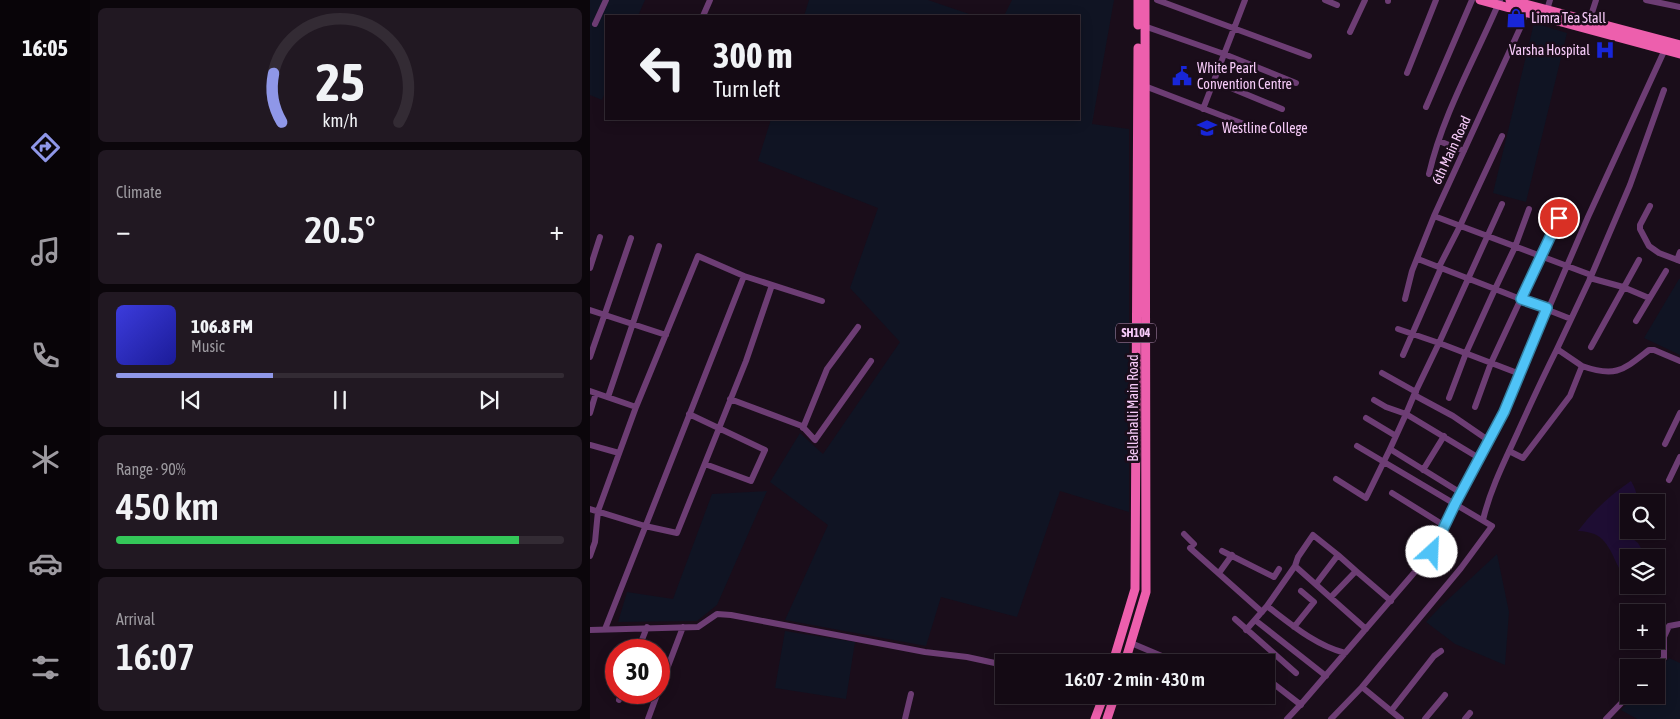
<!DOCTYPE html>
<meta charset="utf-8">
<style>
body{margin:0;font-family:"Asap Condensed",sans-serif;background:#211822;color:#f1f3f6;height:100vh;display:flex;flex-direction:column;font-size:19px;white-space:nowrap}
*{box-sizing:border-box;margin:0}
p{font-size:16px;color:#9d9aa0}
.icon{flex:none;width:28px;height:28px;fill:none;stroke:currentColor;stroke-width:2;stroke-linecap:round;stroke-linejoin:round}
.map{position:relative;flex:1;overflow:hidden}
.side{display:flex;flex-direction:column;gap:8px;padding:8px;background:#0b060b;width:500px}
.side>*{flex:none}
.guide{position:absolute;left:15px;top:15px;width:475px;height:105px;border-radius:0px;box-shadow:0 2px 12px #0003,0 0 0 1px #332b34;background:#140a14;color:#f1f3f6;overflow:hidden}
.buttons{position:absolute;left:1030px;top:494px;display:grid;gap:10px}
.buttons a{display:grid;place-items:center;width:45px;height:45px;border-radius:0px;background:#140a14;box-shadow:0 2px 12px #0003,0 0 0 1px #332b34;font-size:25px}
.speed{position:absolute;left:15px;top:639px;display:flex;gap:10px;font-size:25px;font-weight:700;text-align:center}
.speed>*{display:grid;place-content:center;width:65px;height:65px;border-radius:50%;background:#140a14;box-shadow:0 2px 12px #0003,0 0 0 1px #332b34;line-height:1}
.speed .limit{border:8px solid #d22;background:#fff;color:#111}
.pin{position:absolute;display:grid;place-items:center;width:42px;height:42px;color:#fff;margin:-21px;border:2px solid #fff;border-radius:50%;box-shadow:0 1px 5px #0007}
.me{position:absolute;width:55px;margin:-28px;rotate:25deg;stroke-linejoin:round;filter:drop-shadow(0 0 4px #0008)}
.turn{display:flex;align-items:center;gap:18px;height:105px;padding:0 25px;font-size:22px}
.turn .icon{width:65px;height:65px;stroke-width:2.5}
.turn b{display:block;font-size:35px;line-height:42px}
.big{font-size:38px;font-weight:600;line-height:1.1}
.side .widget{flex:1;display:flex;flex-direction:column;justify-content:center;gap:8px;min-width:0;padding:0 18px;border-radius:8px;background:#211822}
.side .dial{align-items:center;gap:0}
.dial svg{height:130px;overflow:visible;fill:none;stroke:#332b34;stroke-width:7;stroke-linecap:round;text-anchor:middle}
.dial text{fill:#f1f3f6;stroke:none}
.song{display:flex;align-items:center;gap:15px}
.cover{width:60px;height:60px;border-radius:8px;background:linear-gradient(135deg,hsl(240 70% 55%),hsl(240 70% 35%))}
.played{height:5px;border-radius:2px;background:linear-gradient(90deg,#8f97e8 35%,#332b34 35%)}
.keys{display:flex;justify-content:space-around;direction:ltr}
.heat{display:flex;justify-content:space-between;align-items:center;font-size:28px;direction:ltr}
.charge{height:8px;border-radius:4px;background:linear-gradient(90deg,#34c759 90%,#332b34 0)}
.trip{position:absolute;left:405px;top:654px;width:280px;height:50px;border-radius:0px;background:#140a14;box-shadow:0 2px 12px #0003,0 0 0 1px #332b34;font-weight:600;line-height:50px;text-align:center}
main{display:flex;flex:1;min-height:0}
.menu{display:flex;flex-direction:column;width:90px;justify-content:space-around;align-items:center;background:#080408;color:#9d9aa0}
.menu .icon{width:35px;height:35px}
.menu .active{color:#8f97e8}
.menu b{font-size:22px;color:#f1f3f6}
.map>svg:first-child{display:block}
.green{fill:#101423}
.water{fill:#1e0d33}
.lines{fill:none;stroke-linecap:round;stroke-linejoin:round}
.minor{stroke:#6d3d74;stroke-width:6}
.major{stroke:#ed5fad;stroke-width:9}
.route-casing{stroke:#337fa1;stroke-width:12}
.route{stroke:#4fc3f7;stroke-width:9}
.labels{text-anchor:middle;stroke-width:5;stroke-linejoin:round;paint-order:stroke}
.shield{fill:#1a0d1a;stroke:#b592b6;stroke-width:1}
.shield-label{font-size:12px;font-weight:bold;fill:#f7cbf9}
.poi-label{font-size:14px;fill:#f7cbf9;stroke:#1a0d1a;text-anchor:start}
.street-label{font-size:14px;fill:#f7cbf9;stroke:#1a0d1a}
</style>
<main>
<nav class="menu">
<b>16:05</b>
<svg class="icon active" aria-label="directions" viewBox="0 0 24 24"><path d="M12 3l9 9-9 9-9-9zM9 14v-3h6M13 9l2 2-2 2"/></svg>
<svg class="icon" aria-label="music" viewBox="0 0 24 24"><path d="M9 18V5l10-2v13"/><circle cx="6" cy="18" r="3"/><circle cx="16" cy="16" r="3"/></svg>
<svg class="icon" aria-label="phone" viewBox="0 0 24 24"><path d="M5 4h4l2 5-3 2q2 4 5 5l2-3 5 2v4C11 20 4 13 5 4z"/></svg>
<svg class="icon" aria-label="climate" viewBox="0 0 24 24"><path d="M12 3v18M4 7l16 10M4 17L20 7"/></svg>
<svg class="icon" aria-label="car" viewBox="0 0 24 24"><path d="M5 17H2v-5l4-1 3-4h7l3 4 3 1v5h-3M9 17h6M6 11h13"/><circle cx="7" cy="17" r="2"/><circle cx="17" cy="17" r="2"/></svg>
<svg class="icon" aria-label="filters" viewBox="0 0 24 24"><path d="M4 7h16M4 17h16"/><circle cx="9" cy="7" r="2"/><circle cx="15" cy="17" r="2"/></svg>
</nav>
<section class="side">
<div class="widget dial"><svg viewBox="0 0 100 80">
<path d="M14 69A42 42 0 1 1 86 69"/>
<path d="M14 69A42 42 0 0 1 9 39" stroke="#8f97e8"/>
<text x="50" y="56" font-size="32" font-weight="700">25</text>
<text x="50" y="72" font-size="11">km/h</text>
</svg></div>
<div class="widget"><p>Climate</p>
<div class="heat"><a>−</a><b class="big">20.5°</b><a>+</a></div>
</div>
<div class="widget">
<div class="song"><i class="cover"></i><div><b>106.8 FM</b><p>Music</p></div></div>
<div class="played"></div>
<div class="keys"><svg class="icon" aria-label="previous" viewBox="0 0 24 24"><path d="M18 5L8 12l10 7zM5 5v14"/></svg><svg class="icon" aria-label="pause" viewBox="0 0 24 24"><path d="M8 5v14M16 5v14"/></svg><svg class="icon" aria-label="next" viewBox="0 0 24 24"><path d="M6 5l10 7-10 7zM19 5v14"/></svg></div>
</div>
<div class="widget"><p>Range · 90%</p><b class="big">450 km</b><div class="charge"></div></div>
<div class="widget"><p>Arrival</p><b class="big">16:07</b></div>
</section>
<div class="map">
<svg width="1090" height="719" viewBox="0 0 1090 719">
<rect width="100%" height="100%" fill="#1a0d1a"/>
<path class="green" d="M0,0H55L48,16H16V90L12,100L0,95Z
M219,0H338L385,16H214Z
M422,0H524L502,124L539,129V512L470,491L427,617L351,597L336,646L195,620L238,525L180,482L210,433L233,454L310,342L260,288L288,208L168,161L181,119H489V16H414Z
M944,23L977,33L936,202L903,193Z
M1089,279H1090V355L1054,338Z
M177,491L127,605L107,621L28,622L37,592L83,599L122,494Z
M907,554L919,612L915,665L865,644L836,622L851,606Z
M195,631L265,642L256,699L185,688Z
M1079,658L1090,663V719H1047L1031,710L1045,695H1066V672Z"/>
<path class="water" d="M1041,481C1045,488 1048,494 1046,502H1039V530H1045L1043,539L1048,543L1051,548L1043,557L1039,558V563L1029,568C1018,546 1015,532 988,531C1003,511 1020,495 1041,481Z"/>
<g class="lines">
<path class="minor" d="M567,0L719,56
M735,0L747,5
M1056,0L1090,7
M798,1V0
M957,10L960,0
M113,16L120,0
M5,24L16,0
M998,25L1006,0
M554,26L634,54L706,83
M760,32L775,0
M817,73L846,0
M624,81L692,109
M552,85L672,131
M836,107L882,0
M613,109L655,0
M849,141L874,151
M839,174C853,113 886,57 910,0
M1060,206L1050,225V229L1059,246L1069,253L1090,261
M844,216L1001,275
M828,259L905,289L925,247L939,209
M1087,260L1090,252
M849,267L870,226L912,136
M0,268L10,237
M1000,278L1033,287L1059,298
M815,299L822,271L844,216L932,24L935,12
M0,310L76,335
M1046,321L1076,271
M808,329L849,343L912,204
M1001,347L1049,260
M967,349L999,281L1040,185L1074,90
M813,355L851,268
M0,357L41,238
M992,366C1026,378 1033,370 1059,350H1064L1090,361
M792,373L826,392
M0,391L46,407
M824,395L849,343L930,374
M18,397L69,246
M859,398L876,353L905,289L981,319
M140,399L212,426L225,440L281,361
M784,400L796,407L816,414L824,395L863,416L898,440
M885,407L901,363L969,217
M0,413L6,393
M99,414L175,450L161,481L115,464
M776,418L806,436
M213,428L237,369L268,327
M1075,444L1090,413
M0,445L29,453
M800,449L816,414L889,458
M833,470L854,436
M746,479L776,498L800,449L871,493
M1079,480L1090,457
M802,493L855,526
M0,509L55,526L87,533L156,361L182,285
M893,520C900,490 914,462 927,434C940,405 953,377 967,349L992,366L980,396L933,458L919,451
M594,534L604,544L600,548L672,612
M632,551L684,577L689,569
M0,556L5,542L8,511L46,407L108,256L154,276
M705,566L708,557L723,535L748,555
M629,573L642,555
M726,584L748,555L766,571
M741,597L766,571L801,601
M677,606L705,566L776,629
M645,619L706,673
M665,620L736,676
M704,627L724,602L711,591
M15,629L154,276L232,301
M0,630L108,627L127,614L141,615L335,652L377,657L414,665
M656,630L677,606C702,625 725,645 755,653
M541,643L586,662
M48,650L57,627
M1065,668L1074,658V637L1079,626L1090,624
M676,678L711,705
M772,687L811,719
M69,690L93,627
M29,700L32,692
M801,711L844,656L851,651
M58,719L68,692
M315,719L321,694
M697,719L712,703L842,552L865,504L914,412L998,217L1076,47
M741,719L772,687L871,568L902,526L767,446
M835,719L855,695
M875,719L880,713
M1016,719L1039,695"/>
<path class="major" d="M890,0L1090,54
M920,0L1090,45
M548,25V0
M523,662L545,589L548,48
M535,662L556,592L555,0
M505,719L514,695
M517,719L525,695"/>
</g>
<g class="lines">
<defs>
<path id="route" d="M842,552L865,504L914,412L957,308L931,299L969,218"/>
</defs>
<use href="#route" class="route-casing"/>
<use href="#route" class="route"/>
</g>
<defs>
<symbol id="shop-bare" viewBox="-9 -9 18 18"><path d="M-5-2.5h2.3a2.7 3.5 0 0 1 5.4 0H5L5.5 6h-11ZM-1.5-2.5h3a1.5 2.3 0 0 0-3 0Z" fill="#1826d8" stroke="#1a0d1a" stroke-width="2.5" paint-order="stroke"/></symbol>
<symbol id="hospital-bare" viewBox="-9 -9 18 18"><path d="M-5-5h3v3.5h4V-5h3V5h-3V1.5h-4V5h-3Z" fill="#1826d8" stroke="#1a0d1a" stroke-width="2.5" paint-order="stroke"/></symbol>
<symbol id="civic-bare" viewBox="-9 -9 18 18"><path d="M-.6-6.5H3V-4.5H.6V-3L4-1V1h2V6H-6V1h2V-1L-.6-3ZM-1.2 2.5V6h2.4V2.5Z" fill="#1826d8" stroke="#1a0d1a" stroke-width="2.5" paint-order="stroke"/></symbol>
<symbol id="university-bare" viewBox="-9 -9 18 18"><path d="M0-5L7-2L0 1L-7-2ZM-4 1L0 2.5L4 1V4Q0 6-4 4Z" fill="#1826d8" stroke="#1a0d1a" stroke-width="2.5" paint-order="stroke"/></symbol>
</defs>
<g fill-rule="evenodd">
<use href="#shop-bare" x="912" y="4" width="28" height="28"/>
<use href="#hospital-bare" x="1001" y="36" width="28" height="28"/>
<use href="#civic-bare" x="578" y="62" width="28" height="28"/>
<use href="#university-bare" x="603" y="114" width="28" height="28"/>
</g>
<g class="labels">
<rect class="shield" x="526" y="323.5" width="40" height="19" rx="4"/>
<g class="shield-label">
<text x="546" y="337">SH104</text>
</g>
<g class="poi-label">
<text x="941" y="23">Limra Tea Stall</text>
<text x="1000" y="55" text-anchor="end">Varsha Hospital</text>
<text x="607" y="73">White Pearl<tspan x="607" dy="16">Convention Centre</tspan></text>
<text x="632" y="133">Westline College</text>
</g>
<g class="street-label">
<text transform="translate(861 150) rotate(-65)" y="5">6th Main Road</text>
<text transform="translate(543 408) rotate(-90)" y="5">Bellahalli Main Road</text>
</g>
</g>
</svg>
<div class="buttons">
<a><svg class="icon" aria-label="search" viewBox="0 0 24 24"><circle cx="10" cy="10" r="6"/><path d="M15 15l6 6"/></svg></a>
<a><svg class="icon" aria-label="layers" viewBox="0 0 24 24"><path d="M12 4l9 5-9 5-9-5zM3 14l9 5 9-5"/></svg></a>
<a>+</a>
<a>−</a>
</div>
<div class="speed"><div class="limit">30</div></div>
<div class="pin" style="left:969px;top:218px;background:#d93025"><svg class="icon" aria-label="arrive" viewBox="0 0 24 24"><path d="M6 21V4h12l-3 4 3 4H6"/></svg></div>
<svg class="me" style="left:842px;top:552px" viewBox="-20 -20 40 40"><circle r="19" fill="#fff"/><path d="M0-13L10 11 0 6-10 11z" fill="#4fc3f7"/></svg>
<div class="trip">16:07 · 2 min · 430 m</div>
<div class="guide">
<div class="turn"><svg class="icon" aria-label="left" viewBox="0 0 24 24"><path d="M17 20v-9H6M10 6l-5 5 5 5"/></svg><div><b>300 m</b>Turn left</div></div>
</div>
</div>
</main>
